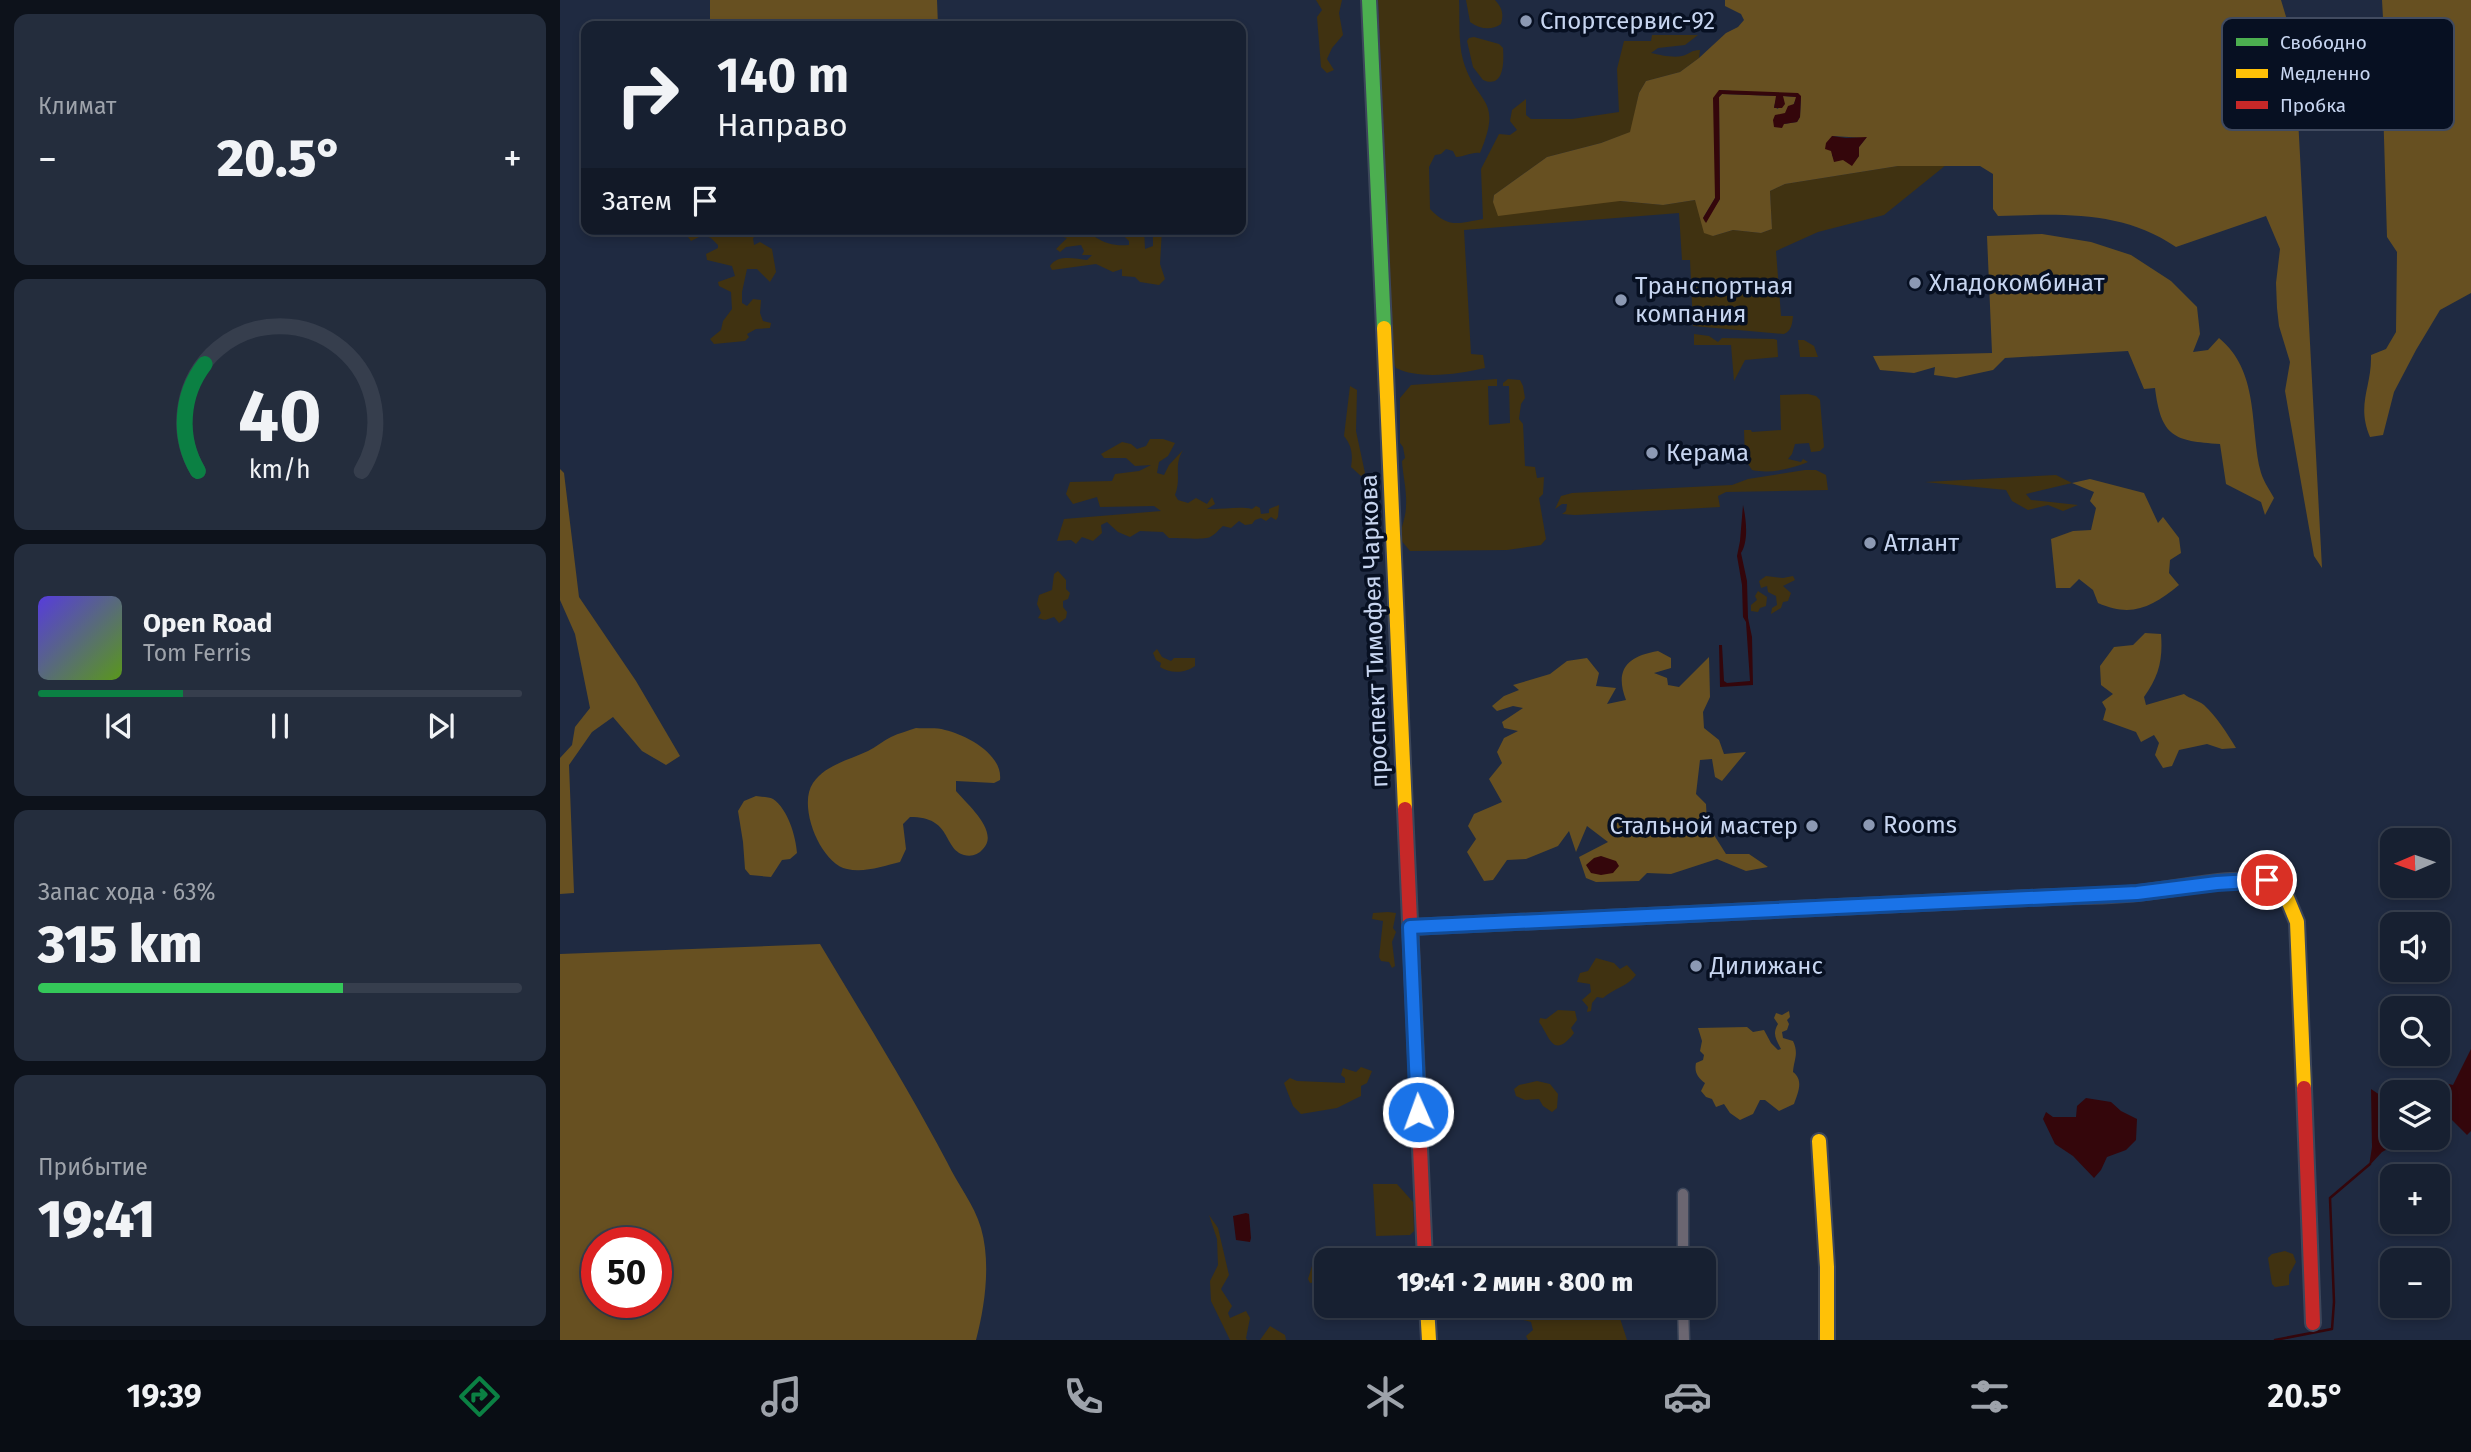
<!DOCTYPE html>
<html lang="ru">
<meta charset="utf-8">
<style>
body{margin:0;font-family:"Fira Sans",sans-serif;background:#242d3d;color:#f1f3f6;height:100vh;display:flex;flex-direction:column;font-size:26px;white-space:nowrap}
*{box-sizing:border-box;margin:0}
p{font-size:23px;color:#9ea3ab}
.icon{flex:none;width:38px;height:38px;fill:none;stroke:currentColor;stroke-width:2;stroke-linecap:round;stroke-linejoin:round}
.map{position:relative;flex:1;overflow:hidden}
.sheet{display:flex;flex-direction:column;gap:14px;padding:14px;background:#0d121b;width:560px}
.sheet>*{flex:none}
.banner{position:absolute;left:21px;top:21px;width:665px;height:214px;border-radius:14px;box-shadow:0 4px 10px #0003,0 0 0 2px #363e4d;background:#172031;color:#f1f3f6;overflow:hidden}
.needle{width:46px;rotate:268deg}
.controls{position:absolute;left:1820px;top:828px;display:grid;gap:14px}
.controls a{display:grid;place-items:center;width:70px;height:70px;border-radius:14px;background:#172031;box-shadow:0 4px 10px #0003,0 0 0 2px #363e4d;font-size:35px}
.speed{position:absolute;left:21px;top:1227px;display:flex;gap:14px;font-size:35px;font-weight:700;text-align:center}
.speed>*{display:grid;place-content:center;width:91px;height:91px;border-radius:50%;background:#172031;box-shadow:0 4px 10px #0003,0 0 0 2px #363e4d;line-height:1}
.speed .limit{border:10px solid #d22;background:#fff;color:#111}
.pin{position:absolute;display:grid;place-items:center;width:60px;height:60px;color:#fff;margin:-30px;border:4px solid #fff;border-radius:50%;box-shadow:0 2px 7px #0007}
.me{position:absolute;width:77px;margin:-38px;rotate:358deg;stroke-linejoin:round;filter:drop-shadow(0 0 5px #0008)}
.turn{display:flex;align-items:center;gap:24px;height:147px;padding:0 21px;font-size:32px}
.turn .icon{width:91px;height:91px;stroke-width:2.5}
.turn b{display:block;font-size:49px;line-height:60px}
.then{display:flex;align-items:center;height:66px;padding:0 21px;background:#0003;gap:14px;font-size:26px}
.big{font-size:52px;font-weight:800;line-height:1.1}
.sheet .card{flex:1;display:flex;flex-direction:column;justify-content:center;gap:10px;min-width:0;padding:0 24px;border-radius:14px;background:#242d3d}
.sheet .dial{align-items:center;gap:0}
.dial svg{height:182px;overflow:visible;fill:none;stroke:#363e4d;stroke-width:7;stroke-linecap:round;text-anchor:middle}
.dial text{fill:#f1f3f6;stroke:none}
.song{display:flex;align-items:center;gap:21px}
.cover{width:84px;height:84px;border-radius:10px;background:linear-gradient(135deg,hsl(250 70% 55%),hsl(90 70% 35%))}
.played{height:7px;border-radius:4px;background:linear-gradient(90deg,#0b8043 30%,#363e4d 30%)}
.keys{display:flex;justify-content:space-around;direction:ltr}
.heat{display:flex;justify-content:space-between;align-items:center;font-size:38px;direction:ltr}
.charge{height:10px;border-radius:5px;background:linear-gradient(90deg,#34c759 63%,#363e4d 0)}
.trip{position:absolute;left:754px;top:1248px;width:402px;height:70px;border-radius:14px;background:#172031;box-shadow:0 4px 10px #0003,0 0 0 2px #363e4d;font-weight:800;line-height:70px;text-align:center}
.tabs{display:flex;height:112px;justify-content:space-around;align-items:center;background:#090d14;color:#9ea3ab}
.tabs .icon{width:49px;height:49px}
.tabs .current{color:#0b8043}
.tabs b{font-size:32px;color:#f1f3f6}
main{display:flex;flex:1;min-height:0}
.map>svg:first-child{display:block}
.green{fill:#403211}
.forest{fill:#675021;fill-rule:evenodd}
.water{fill:#34060b}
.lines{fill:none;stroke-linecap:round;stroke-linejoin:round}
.stream{stroke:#34060b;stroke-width:2.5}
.street-casing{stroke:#3c465a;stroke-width:13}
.fast-casing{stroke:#3c465a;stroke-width:18}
.slow-casing{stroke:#3c465a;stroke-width:18}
.jam-casing{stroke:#3c465a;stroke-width:18}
.street{stroke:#6b6671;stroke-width:10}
.fast{stroke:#4caf50;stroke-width:14}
.slow{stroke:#ffc107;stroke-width:14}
.jam{stroke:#c62828;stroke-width:14}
.route-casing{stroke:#114b97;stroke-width:18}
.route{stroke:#1a73e8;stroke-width:12}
.poi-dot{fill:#8c99b3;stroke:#071022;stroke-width:2.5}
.labels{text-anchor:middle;stroke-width:7;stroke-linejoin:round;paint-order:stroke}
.poi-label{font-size:24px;fill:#c7d5f0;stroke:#071022;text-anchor:start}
.street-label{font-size:24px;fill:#c7d5f0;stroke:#071022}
.key{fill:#071022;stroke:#414b60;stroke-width:2}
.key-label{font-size:19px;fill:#c7d5f0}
</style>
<main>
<section class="sheet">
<div class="card"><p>Климат</p>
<div class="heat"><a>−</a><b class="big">20.5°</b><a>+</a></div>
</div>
<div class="card dial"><svg viewBox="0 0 100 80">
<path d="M14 69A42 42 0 1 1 86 69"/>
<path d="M14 69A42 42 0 0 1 17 22" stroke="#0b8043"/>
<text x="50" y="56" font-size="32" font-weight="700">40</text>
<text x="50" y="72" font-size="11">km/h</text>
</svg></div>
<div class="card">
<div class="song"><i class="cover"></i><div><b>Open Road</b><p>Tom Ferris</p></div></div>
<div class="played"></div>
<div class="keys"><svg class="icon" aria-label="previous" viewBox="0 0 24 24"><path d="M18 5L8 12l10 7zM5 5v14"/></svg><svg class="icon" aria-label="pause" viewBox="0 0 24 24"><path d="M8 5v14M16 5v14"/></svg><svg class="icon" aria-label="next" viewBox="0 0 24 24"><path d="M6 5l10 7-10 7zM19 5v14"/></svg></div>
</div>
<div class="card"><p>Запас хода · 63%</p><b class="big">315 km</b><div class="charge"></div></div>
<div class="card"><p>Прибытие</p><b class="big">19:41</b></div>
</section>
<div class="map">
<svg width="1911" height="1340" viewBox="0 0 1911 1340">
<rect width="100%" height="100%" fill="#1f2a41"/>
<path class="green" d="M756,0H782L779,13L783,35L772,48L767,59L774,70L767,73L761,67L757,17L762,10Z
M818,0H899C900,19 898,41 903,60C916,106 944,96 920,153C911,152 905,157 896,157L893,151L886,149L881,154L875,155L869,167L870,209C889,229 899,223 923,219L921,169L939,134L950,135L957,130L950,121L952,110L966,99V115L971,119H1012L1059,112L1057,69L1064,41H1091L1092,35H1138L1125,45L1098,48L1091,53C1100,55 1113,58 1122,56C1130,54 1131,50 1140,50L1139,58L1120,72L1086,81L1079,93L1071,132L1041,143L987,157L934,195L933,202L1060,201L1103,205L1135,200L1153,236L1173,230L1201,233L1212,229L1210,191L1225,184L1338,166L1386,165L1324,215L1258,232L1216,251L1221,316H1233C1232,324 1232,330 1224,334L1133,326L1130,260H1122L1119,213L904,230L911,354L923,355L925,368C899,374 860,380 836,368L833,361Z
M906,0H935C942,8 944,13 941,24C931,31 920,29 910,22Z
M914,37L939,44L943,48C944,63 944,89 923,80L913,67L907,41L909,38Z
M122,229H201L199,234L193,238L194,245L200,242L212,249L216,272L210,282L197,269H187L182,292V303L187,306L193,299L201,300L200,313L203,321L211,323L210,328L196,329L187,334L189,337L185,341L154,344L150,339L161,330L163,321L172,309L171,292L159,286L158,282L175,276L172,266L147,260L146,254L158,248V245L151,238L143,235L131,241Z
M492,229H536L538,232L535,237C546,244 555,246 569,245V241L562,234L563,229H584L585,249L593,246V229H602L600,264L605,279L599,285L580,282L575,277L562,276V269L553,272L536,264L492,270L490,266C498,254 515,259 527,260L532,255H522L524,251L521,245L506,247L500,252L496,249L507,238L491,234Z
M1134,334L1149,336L1158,342L1162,338L1214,339L1217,340L1218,357L1185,360L1174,381L1171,345H1134Z
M1238,340H1244L1254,346L1258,357H1240Z
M937,379V386H928L929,425L950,423L949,386H943V383L948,379L960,380L963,386L965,398L961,404L959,419L963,424L965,466L975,467L977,478L984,477L983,494L979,498L986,539L981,545L947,550L850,551L840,539C840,529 846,518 846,506C847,490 843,477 842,461L845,458L843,447L840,443V398L851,385Z
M790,386L797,390L796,431L805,473L801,476L791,467C793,455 792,446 784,436Z
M1248,394L1256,396L1260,400L1264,447L1260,451L1251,452L1249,443L1235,444L1232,454L1228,459L1241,462L1243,459L1248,462C1231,469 1210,474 1192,470L1185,459L1184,430H1191L1192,432L1221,430L1220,395Z
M590,439H603L615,443L608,456L599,462L597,473L604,475L609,465L623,450C613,466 622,477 615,495L618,500L628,503L636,498L647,504L652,497L655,504L647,509C662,510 678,506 692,509L696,506L700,508L701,514L709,513V509L719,505L718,517L716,520L711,517L706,521L701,518L695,520L692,524L685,525L679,521L671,528L663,526C659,529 655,535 650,537C646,540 617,538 609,538L603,532L580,531L570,537L558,532L547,522L541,525L542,533L533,541L522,537L516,544L511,540L497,541L504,519L601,511L594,506L540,507L537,497L513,504L506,494L510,482L552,481L555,474L579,471L591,465L575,466L566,458H544L541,454L562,442L571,444L577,449L586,446Z
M1245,470H1256L1266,475L1268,490L1166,492L1158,496L1160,507L1015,515L1002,514L1006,511L1007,504H1002L995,509L1001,496L1012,493L1172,485L1188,479Z
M1496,475L1512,483L1466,494L1471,500L1518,505L1503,511L1488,505L1468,510L1452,501L1446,490L1365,482Z
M498,571L506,580V589L510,593L508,599L503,601V607L507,612L506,618L499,623L494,617L485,620L478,618L481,613L477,604L479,595L492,590L494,574Z
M1206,576L1223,578L1233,576L1235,580L1223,586L1231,593L1228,601L1223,602L1221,608L1211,614L1212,608L1217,605L1216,596L1208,592L1207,586L1201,588L1199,581Z
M1198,591L1207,597L1206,606L1200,608L1198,612L1191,611V605L1197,600L1195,596Z
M597,649L602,657L611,661L614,658H635V666C626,673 610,674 600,667L601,663L596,660L593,653Z
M828,912L836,913L833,928L836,932L832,942L835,966L832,968L829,962L821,961L819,957L823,921L812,919L813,913Z
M1036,958L1054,963L1060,969L1067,965L1076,975C1067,987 1054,988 1043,998L1037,997L1032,1003L1031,1011L1027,1012L1028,1007L1022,1000L1031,992L1030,984L1017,982L1020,973L1028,971Z
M998,1010L1015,1011L1017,1020L1011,1028L1014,1033C993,1060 990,1037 979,1022L980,1018L986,1019Z
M801,1067L812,1071L807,1083L801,1086V1096L777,1108L741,1114L733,1106L724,1083L730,1078L737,1081L785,1083V1078L781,1075L783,1068L796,1072Z
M977,1081L990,1084L998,1094L997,1108L992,1112L983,1106L979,1099L965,1100L956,1096L954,1089L959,1085Z
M813,1184H837L853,1202L854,1231L850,1235L816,1236Z
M649,1215L658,1228L669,1275L661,1289L672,1306L668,1313L670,1318L686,1311L690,1318L686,1338L687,1340H670L651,1301L650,1281L658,1265L657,1239Z
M1008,1246L1022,1252L1030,1260H989L1001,1255Z
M1725,1251L1733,1254L1736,1262L1729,1275V1285L1715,1287L1712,1284L1708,1258L1712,1254Z
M752,1266H766V1286H760L757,1282L750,1283L748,1279Z
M960,1306H1056L1067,1340H968L966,1336L973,1330L971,1322L960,1319Z
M710,1326L725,1335L726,1340H700Z"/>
<path class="forest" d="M150,0H377L378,26H150Z
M1165,0H1721L1734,43L1762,568L1754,556L1725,391L1730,362L1719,326L1717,308L1716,283L1720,249L1706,216L1616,247C1562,210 1500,214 1438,216L1433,209V174L1420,166H1338L1225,184L1210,191L1212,229L1201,233L1173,230L1153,236L1144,233L1135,200L1103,205L1060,201L938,216L933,202L934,195L987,157L1041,143L1070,132L1079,93L1086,81L1120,72L1139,58L1166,33L1178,27L1184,20L1181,14L1165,6ZM1159,90L1241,96L1240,117L1237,122L1224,124L1237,97L1222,96L1218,109L1214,107L1217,96L1162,94L1159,97L1160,199L1145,222L1143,218L1155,198ZM1272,136L1306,138L1299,147V156L1293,163L1272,156Z
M1822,0H1911V293L1880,310L1856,350L1834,392L1823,435L1810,437C1796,404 1812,387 1811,355L1826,349L1836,332L1837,252L1827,237L1823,105L1827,90Z
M1482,234L1531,242L1571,255L1611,281L1637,307L1640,334L1633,352L1648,350L1659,338C1699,371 1690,424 1700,469C1702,479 1709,489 1714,498L1705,515L1701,502L1666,484L1660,444C1614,441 1601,437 1595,388L1584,389L1568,351L1445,358L1433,370L1396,378L1374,375L1375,367L1354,373L1320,370L1313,356L1432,353L1427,236Z
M0,469L4,473L19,597L76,681L120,756L106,765L82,751L53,717L32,732L9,765L14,893L0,894V758L12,745L15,727L30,708L15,634L0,600Z
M1530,479L1584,493L1598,523L1603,517L1619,538L1621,553L1610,560L1609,573L1619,585C1592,607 1572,618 1538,603L1533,590L1519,579L1510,588H1496L1491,539L1513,531L1531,530L1536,508L1530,501L1534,492L1512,483Z
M1585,633L1601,634C1603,660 1599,676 1584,697L1586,705L1624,694C1630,699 1638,700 1644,705C1657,717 1667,733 1676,748L1662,749L1647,744L1619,750L1612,766L1603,768L1595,755L1599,743L1594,735L1581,742L1576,732L1543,720L1546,709L1542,702L1553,694L1541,685L1540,666L1554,647L1573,645Z
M1098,651L1111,658V668L1094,673L1107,678L1108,685L1119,687L1149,657L1150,697L1143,712L1144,728L1159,740L1164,754L1186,752L1162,781L1155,777L1152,759L1140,760L1136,794L1146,804L1147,824L1166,854H1189L1208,867L1186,871L1157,859L1111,874L1087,873L1079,881L1036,882L1026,878L1019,857L1048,842L1027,826L1016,852L1009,831L998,846L966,859L947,860L933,880L924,881L907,852L916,839L908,826L914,814L942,802L929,779L942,763L937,752L944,738L958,731L944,728L942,722L963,708L953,706L937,711L932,706L944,696L959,690L953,685L990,674L1007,661L1027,658L1039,673L1036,686L1056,688L1047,704L1066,700C1054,669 1068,656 1098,651Z
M356,728C365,729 376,727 385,730C406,735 443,754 440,780L434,783L396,781V791C407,804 440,832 423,849C418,855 411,857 404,855C382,848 393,817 350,817L343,824L346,849L340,862C324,866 304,873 287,869C261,864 237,806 253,783C265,765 289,760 308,751C316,747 323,741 331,737C339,733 348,731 356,728Z
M196,796C201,797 209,797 213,799C228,809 236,837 237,853L230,859L222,860L211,877L190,875L185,869L183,842L178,811L184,801Z
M260,944C303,1016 348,1088 387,1162C398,1185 414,1204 421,1228C431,1263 425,1306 416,1340H0V954ZM37,1242H96V1302H37Z
M1229,1011L1230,1017L1227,1020L1229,1024L1227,1030L1222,1032L1223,1038L1233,1041C1239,1054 1234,1059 1233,1072C1244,1080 1238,1093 1234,1104L1219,1111L1205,1100H1200L1193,1114L1180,1120L1170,1113L1164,1104L1156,1107L1152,1099L1146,1097L1141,1091L1145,1083C1138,1078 1134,1072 1136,1063L1143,1060L1144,1055L1140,1051L1142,1041L1138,1028L1187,1027L1193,1032L1204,1030L1211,1043L1218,1050L1221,1049C1216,1039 1212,1034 1218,1024L1214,1018L1216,1013L1222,1015Z"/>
<path class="water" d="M1159,90L1238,93L1241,96L1240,117L1237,122L1224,124L1222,128L1214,127L1213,120L1215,115L1225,113L1228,106L1234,104L1236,97L1223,96L1225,104L1222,108H1214L1216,96L1162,94L1159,97L1160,199L1146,223L1143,218L1155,198L1153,98Z
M1272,136L1286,138L1307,137L1299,147V156L1292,166L1283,160L1274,162L1271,151L1265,149L1266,143Z
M1183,505C1186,518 1189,541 1181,553L1187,581L1188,618L1192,637L1193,685L1160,687L1159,645H1162L1164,681L1167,683L1190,681L1186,622L1183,617L1182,585L1177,556L1180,541Z
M1041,856L1056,861L1059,866L1053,873L1041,875L1031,873L1026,865L1034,858Z
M1911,1049V1131L1907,1135L1882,1110L1878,1113V1092H1871V1080L1893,1085Z
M1811,1089L1832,1103V1138H1840L1839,1143L1822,1152L1809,1166L1812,1147Z
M1526,1098L1551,1102L1561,1111L1577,1119L1576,1140L1566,1150L1547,1157L1541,1170L1534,1178L1513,1156L1495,1144L1483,1119L1486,1112L1493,1117H1516L1517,1106Z
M686,1213L689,1214L691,1238L690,1242L676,1240L673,1216Z"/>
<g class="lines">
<path class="stream" d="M1715,1340L1772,1329L1774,1302L1770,1198L1810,1164"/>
<defs>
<path id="street" d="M1123,1260V1194
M1123,1306L1124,1340"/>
<path id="fast" d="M809,0L824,328
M1214,910L1491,897"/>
<path id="slow" d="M824,328L845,809
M1491,897C1520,896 1549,896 1578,893C1626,888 1675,874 1724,884L1725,893L1737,922L1744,1088
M1259,1141L1267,1267V1340
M867,1306L869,1340"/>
<path id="jam" d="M845,809L865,1260
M850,927L1214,910
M1744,1088L1753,1323"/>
</defs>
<use href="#street" class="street-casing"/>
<use href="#fast" class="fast-casing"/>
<use href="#slow" class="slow-casing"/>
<use href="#jam" class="jam-casing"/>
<use href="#street" class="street"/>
<use href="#fast" class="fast"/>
<use href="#slow" class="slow"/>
<use href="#jam" class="jam"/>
</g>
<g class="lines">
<defs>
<path id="route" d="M858,1112L850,927L1577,893L1657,883L1707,880"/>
</defs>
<use href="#route" class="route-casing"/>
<use href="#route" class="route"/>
</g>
<g class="poi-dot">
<circle cx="966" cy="21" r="7"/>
<circle cx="1355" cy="283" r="7"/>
<circle cx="1061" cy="300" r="7"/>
<circle cx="1092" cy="453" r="7"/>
<circle cx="1310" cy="543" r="7"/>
<circle cx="1309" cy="825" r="7"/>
<circle cx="1252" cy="826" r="7"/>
<circle cx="1136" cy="966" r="7"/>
</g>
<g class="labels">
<g class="poi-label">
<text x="980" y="29">Спортсервис-92</text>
<text x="1369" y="291">Хладокомбинат</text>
<text x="1075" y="294">Транспортная<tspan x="1075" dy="28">компания</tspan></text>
<text x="1106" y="461">Керама</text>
<text x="1324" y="551">Атлант</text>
<text x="1323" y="833">Rooms</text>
<text x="1238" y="834" text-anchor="end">Стальной мастер</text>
<text x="1150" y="974">Дилижанс</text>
</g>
<g class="street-label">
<text transform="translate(814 631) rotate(-92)" y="8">проспект Тимофея Чаркова</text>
</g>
</g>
<rect x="1662" y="18" width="232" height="112" rx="10" class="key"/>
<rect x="1676" y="38" width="32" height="8" fill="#4caf50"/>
<rect x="1676" y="69" width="32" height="9" fill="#ffc107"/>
<rect x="1676" y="101" width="32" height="8" fill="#c62828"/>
<g class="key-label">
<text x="1720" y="49">Свободно</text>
<text x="1720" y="80">Медленно</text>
<text x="1720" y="112">Пробка</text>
</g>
</svg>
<div class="controls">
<a><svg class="needle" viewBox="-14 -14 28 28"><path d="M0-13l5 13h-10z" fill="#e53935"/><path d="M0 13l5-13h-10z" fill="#9ea3ab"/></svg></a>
<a><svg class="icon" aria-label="sound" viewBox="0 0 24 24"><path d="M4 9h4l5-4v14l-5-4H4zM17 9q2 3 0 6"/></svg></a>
<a><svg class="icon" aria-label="search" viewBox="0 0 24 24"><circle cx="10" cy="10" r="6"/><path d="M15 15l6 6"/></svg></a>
<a><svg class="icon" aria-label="layers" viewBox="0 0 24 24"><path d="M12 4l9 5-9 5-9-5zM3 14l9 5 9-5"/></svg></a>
<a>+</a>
<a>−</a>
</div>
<div class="speed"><div class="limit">50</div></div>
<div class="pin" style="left:1707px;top:880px;background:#d93025"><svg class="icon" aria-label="arrive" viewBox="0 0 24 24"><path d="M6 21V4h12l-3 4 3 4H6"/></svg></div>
<svg class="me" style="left:858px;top:1112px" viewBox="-20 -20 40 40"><circle r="17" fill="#1a73e8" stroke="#fff" stroke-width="3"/><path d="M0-11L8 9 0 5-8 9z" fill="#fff"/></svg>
<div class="trip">19:41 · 2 мин · 800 m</div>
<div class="banner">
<div class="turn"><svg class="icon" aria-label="right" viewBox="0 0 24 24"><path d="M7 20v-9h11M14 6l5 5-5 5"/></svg><div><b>140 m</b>Направо</div></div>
<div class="then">Затем<svg class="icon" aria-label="arrive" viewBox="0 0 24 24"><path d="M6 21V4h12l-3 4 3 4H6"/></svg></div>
</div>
</div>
</main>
<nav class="tabs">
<b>19:39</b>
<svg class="icon current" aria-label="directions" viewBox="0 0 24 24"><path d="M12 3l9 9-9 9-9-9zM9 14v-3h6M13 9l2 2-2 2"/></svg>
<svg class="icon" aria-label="music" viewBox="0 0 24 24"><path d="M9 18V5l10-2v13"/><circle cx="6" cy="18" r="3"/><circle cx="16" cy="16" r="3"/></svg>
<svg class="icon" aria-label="phone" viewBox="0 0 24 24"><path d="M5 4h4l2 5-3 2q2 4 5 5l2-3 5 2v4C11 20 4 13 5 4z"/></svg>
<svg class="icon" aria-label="climate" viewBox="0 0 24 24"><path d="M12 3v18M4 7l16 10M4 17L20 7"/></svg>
<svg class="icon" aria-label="car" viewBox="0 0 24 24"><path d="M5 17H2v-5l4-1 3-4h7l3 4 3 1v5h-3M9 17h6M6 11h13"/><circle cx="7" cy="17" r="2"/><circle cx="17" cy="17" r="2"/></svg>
<svg class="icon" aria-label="filters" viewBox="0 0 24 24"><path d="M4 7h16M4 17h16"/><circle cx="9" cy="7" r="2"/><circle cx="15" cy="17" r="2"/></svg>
<b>20.5°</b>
</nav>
